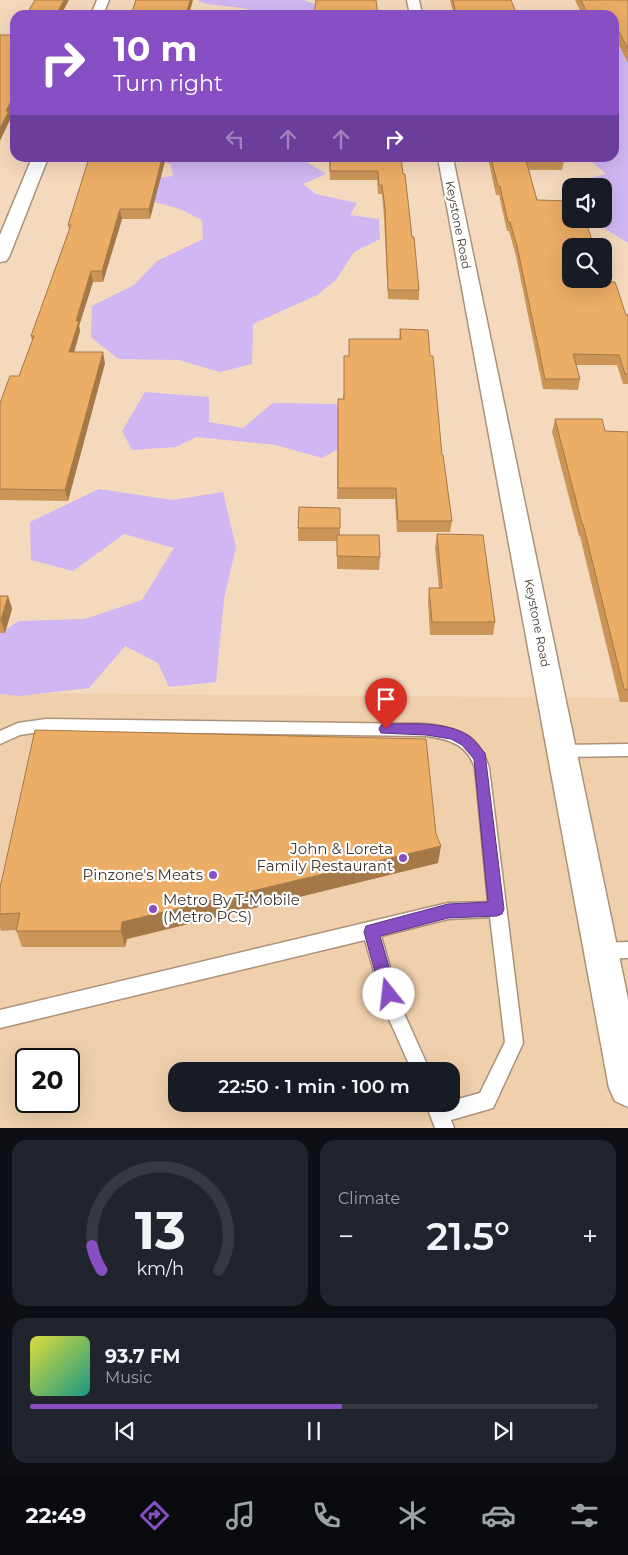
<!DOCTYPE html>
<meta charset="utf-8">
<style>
body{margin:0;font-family:Montserrat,sans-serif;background:#20242c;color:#f1f3f6;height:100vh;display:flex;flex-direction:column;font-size:19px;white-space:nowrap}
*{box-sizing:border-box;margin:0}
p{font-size:16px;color:#9ea1a6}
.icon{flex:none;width:28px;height:28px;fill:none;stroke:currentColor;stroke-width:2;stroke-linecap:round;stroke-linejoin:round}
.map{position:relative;height:1128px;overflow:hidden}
.side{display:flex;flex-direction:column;gap:12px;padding:12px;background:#0d0f14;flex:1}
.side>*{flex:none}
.hud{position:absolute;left:10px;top:10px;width:609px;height:152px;border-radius:15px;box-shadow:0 5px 20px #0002;background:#884ec4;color:#fff;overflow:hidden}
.controls{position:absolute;left:562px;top:178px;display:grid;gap:10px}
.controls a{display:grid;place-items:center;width:50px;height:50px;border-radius:10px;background:#171b24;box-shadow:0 5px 20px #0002;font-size:25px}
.speed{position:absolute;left:15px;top:1048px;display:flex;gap:10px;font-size:25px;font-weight:700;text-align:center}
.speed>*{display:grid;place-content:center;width:65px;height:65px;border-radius:50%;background:#171b24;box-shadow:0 5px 20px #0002;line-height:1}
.speed .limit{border:2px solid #111;border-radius:8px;background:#fff;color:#111}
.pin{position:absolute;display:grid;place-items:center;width:42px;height:42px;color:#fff;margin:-51px -21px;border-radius:50% 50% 50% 0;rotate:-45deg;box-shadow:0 0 5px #0007}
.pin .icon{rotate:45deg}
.me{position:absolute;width:55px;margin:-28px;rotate:344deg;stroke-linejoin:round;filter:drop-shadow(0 0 4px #0008)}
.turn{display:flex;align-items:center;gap:18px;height:105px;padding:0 20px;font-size:22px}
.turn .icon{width:65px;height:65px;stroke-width:2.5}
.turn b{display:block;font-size:35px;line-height:42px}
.lanes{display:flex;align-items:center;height:48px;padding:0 20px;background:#0003;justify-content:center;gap:25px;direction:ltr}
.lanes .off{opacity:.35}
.big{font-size:38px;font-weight:600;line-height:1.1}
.side .card{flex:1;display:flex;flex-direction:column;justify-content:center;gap:8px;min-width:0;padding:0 18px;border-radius:15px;background:#20242c}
.side .dial{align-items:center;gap:0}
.dial svg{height:130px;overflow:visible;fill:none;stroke:#363941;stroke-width:7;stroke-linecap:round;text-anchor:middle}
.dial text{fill:#f1f3f6;stroke:none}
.song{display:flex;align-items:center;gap:15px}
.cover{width:60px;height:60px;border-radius:8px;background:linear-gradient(135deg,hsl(60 70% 55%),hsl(170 70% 35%))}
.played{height:5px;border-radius:2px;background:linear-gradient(90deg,#884ec4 55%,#363941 55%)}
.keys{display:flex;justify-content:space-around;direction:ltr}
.heat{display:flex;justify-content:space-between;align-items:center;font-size:28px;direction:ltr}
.side .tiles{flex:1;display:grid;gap:12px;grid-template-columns:1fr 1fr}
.card:last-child{grid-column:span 2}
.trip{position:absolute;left:168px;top:1062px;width:292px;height:50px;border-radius:15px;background:#171b24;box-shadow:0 5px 20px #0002;font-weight:600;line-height:50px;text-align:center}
.dock{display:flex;height:80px;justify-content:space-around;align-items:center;background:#090b0e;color:#9ea1a6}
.dock .icon{width:35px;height:35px}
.dock .selected{color:#884ec4}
.dock b{font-size:22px;color:#f1f3f6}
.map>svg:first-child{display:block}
.built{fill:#f0cfad;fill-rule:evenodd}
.green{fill:#d0b7f3}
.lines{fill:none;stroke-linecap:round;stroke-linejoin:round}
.service-casing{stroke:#ab9278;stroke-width:3}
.minor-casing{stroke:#ab9278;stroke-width:3}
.service{fill:#fff;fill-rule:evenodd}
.minor{fill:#fff;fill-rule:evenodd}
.wall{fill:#cb9558}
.shaded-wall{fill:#a57947}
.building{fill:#ecad66;stroke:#a57947}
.route{fill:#884ec4;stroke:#58337f}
.poi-dot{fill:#884ec4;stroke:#fff;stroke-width:2}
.labels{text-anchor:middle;stroke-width:4.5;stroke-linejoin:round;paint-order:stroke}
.street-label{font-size:12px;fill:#43382d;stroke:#fff}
.near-poi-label{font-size:15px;fill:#43382d;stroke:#fff;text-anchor:end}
</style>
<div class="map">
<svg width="628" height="1128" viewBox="0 0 628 1128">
<rect width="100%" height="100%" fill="#f4d9bd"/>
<path class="built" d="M0,693L628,698V1127L0,1128ZM26,1059H69V1101H26ZM176,1071H451V1104H176Z"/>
<path class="green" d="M197,0H304L328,10L319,15H262L243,8L206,4Z
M614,41L628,44V243L589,219H604V186H571V194L564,184L606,174L587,158H614Z
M156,158H276L305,161L326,174L303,184L316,194L357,203L350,215L379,219L380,239L354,252L336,280L317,295L253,324L252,364L220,372L179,360L118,359L91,337L92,306L134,285L157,261L203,239L202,220L180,209L144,199L149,179L173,176L171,165Z
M145,392L209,397V422L243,428L273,403L336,404L360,437L322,458L276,445L196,437L176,447L132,450L122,431Z
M99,489L173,500L223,492L236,547L224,599L216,682L169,687L158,663L125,646L89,688L19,696L0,694V633L19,621L85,619L142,600L174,548L124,534L73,571L31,560L30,522Z"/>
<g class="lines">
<defs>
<path id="service" d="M46,719L426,724C459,728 479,734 489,768L523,1043L493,1108L451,1120L454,1128H435L426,1104H451V1101L480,1093L505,1042L490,917L448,919L381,936L402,1009L430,1071H412L385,1010L365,940L0,1028V1010L448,903L488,902L475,768C467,744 449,739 426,736L46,731L20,735L0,744V731L18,723Z
M628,744V756L562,757L557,755L555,751L557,747L562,745Z
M628,942V958L601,959L595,957L593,951L595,945L601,943Z"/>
<path id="minor" d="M97,0H109L103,15H91Z
M407,0H419L422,15H410Z
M32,158H48L9,257L6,261L0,262V235Z
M438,158H453L628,999V1107L615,1101L609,1088Z"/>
</defs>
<use href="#service" class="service-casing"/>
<use href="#minor" class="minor-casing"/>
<use href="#service" class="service"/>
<use href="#minor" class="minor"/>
</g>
<path class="wall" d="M450,0H511L517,15H454Z
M575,0H628V63L615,37H614V15H582Z
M89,158H165V161L150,219H122L103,282H93L79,326L80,331L74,352L105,363L68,501L0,500V403L19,376L32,341L31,336L69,230L68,225Z
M324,158H401L403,174L419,290V300L388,299L384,217L382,194H378L377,180H330L329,161H324Z
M488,158H562L564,161L562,170H529L537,200L607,282L626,315H628V384H623L617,365H576L580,379L578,390L543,389L516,256L509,231H507L499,195H496Z
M400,329L442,455L452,521L450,532H397L395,499H337L338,399H343L349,356V339H399Z
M555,419L605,431L628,432V702H620L580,536H579L552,432Z
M340,508V535L380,557L379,570L337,569V541H298V528Z
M437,534L495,622L493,635H430L428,601L429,588H439L435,548Z
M0,596H8L12,609L5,633H0Z
M438,863L127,939L125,947H22L16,930L1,931L0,928V888Z"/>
<path class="shaded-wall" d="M64,0H69L61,15H56Z
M190,0H193L189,15H186Z
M15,93V105L10,116V120L0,141V128L6,111Z
M162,158H165V161L150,219L149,209Z
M120,209L122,219L103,282L102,271Z
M91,271L93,282L79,326L80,331L71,363L69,352L76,321Z
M103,352L105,363L68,501L65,490Z
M8,596L12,609L5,633L1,620Z
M441,846L438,863L127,939L125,947L121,931L122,922Z"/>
<path class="building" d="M35,0H64L56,15H26Z
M136,0H190L186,15H131Z
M316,0H376L378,15H314Z
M453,0H511L517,15H456Z
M581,0H628V49L617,28H614V15H588Z
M13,32H15V93L6,111H9L0,128V35H11Z
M89,158H162L149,209H120L102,271H91L76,321H79L69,352H103L65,490L0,489V403L10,376H19L34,336H31L71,225H68Z
M330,158H401L403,174H405L412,237H414L419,290H388L385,208L382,185H379L378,171H330Z
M491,158H562L564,161H526L537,200L571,201V219H585L594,246H571V279H604V273L607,282H615L626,315H628V374H625L619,355L573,354L580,379H545L517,246L510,222H508L500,186H498Z
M400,329L428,330L430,356H433L442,455H443L452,521H398L396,488H338V399H344V356H349V339H401Z
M555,419H602L605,431L628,432V690L624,689L583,524H582Z
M299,507L340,508V528H298Z
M437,534L483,535L495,622H432L429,588H442Z
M337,535H379L380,557L337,556Z
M0,596H8L1,620H0Z
M35,730L426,739L436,834L441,846L122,922L121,931H16L20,913L0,914V888Z"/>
<path class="route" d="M386,724C413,724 446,721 469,736C475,740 480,748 485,753L504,909L502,914L497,916L448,918L380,936L397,994L395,1000L389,1002L384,1000L381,994L364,932L366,926L448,904L488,902L474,759L462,745L451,739L426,735L381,733L379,729L381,725Z"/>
<g class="poi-dot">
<circle cx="403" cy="858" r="5"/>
<circle cx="213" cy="875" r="5"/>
<circle cx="153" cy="909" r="5"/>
</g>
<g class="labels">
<g class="street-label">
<text transform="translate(458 225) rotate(79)" y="4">Keystone Road</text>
<text transform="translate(537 623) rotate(79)" y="4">Keystone Road</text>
</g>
<g class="near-poi-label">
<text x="393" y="854">John &amp; Loreta<tspan x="393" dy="17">Family Restaurant</tspan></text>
<text x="203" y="880">Pinzone's Meats</text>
<text x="163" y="905" text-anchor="start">Metro By T-Mobile<tspan x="163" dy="17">(Metro PCS)</tspan></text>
</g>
</g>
</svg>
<div class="controls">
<a><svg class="icon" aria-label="sound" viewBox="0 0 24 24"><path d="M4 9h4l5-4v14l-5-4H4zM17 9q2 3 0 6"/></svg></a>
<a><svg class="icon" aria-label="search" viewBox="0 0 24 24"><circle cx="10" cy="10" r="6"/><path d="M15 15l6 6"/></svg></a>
</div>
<div class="speed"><div class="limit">20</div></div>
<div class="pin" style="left:386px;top:729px;background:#d93025"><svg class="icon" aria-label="arrive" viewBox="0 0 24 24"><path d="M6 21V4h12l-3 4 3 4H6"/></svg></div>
<svg class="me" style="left:389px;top:994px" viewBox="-20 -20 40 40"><circle r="19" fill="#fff"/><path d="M0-13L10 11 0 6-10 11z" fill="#884ec4"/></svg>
<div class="trip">22:50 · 1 min · 100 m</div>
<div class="hud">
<div class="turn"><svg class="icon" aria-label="right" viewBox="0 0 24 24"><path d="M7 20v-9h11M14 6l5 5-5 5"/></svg><div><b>10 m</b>Turn right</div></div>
<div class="lanes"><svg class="icon off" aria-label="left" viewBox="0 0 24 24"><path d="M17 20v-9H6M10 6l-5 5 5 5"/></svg><svg class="icon off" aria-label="ahead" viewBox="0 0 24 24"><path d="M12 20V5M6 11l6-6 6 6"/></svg><svg class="icon off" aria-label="ahead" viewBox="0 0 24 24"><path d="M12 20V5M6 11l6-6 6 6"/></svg><svg class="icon" aria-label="right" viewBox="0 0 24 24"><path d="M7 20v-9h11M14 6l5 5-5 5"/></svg></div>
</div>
</div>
<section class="side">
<div class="tiles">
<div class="card dial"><svg viewBox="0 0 100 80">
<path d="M14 69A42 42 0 1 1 86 69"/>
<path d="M14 69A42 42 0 0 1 8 54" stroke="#884ec4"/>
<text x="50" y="56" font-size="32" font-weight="700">13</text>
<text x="50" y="72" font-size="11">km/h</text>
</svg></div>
<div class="card"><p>Climate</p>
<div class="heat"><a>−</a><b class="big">21.5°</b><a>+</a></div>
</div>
<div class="card">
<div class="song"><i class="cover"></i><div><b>93.7 FM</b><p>Music</p></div></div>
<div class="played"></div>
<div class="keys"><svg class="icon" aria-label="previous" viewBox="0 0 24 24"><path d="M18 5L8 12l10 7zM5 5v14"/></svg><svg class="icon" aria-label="pause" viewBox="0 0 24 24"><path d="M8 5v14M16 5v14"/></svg><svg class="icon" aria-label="next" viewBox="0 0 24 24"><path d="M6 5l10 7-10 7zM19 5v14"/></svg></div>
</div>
</div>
</section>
<nav class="dock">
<b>22:49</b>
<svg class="icon selected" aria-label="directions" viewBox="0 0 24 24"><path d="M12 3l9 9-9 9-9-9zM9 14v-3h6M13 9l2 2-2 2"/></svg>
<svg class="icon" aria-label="music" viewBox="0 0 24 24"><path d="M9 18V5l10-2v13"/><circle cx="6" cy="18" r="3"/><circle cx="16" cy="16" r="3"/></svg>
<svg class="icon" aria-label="phone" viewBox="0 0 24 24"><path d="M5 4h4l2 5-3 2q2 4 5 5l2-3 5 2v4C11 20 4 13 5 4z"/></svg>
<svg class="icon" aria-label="climate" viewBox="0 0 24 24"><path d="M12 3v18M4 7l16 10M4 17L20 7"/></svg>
<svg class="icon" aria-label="car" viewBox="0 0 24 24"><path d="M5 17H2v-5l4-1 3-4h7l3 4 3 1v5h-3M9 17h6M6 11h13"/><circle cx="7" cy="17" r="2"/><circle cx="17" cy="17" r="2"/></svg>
<svg class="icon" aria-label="filters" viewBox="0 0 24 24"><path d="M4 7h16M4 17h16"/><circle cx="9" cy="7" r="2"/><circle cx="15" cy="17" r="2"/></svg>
</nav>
